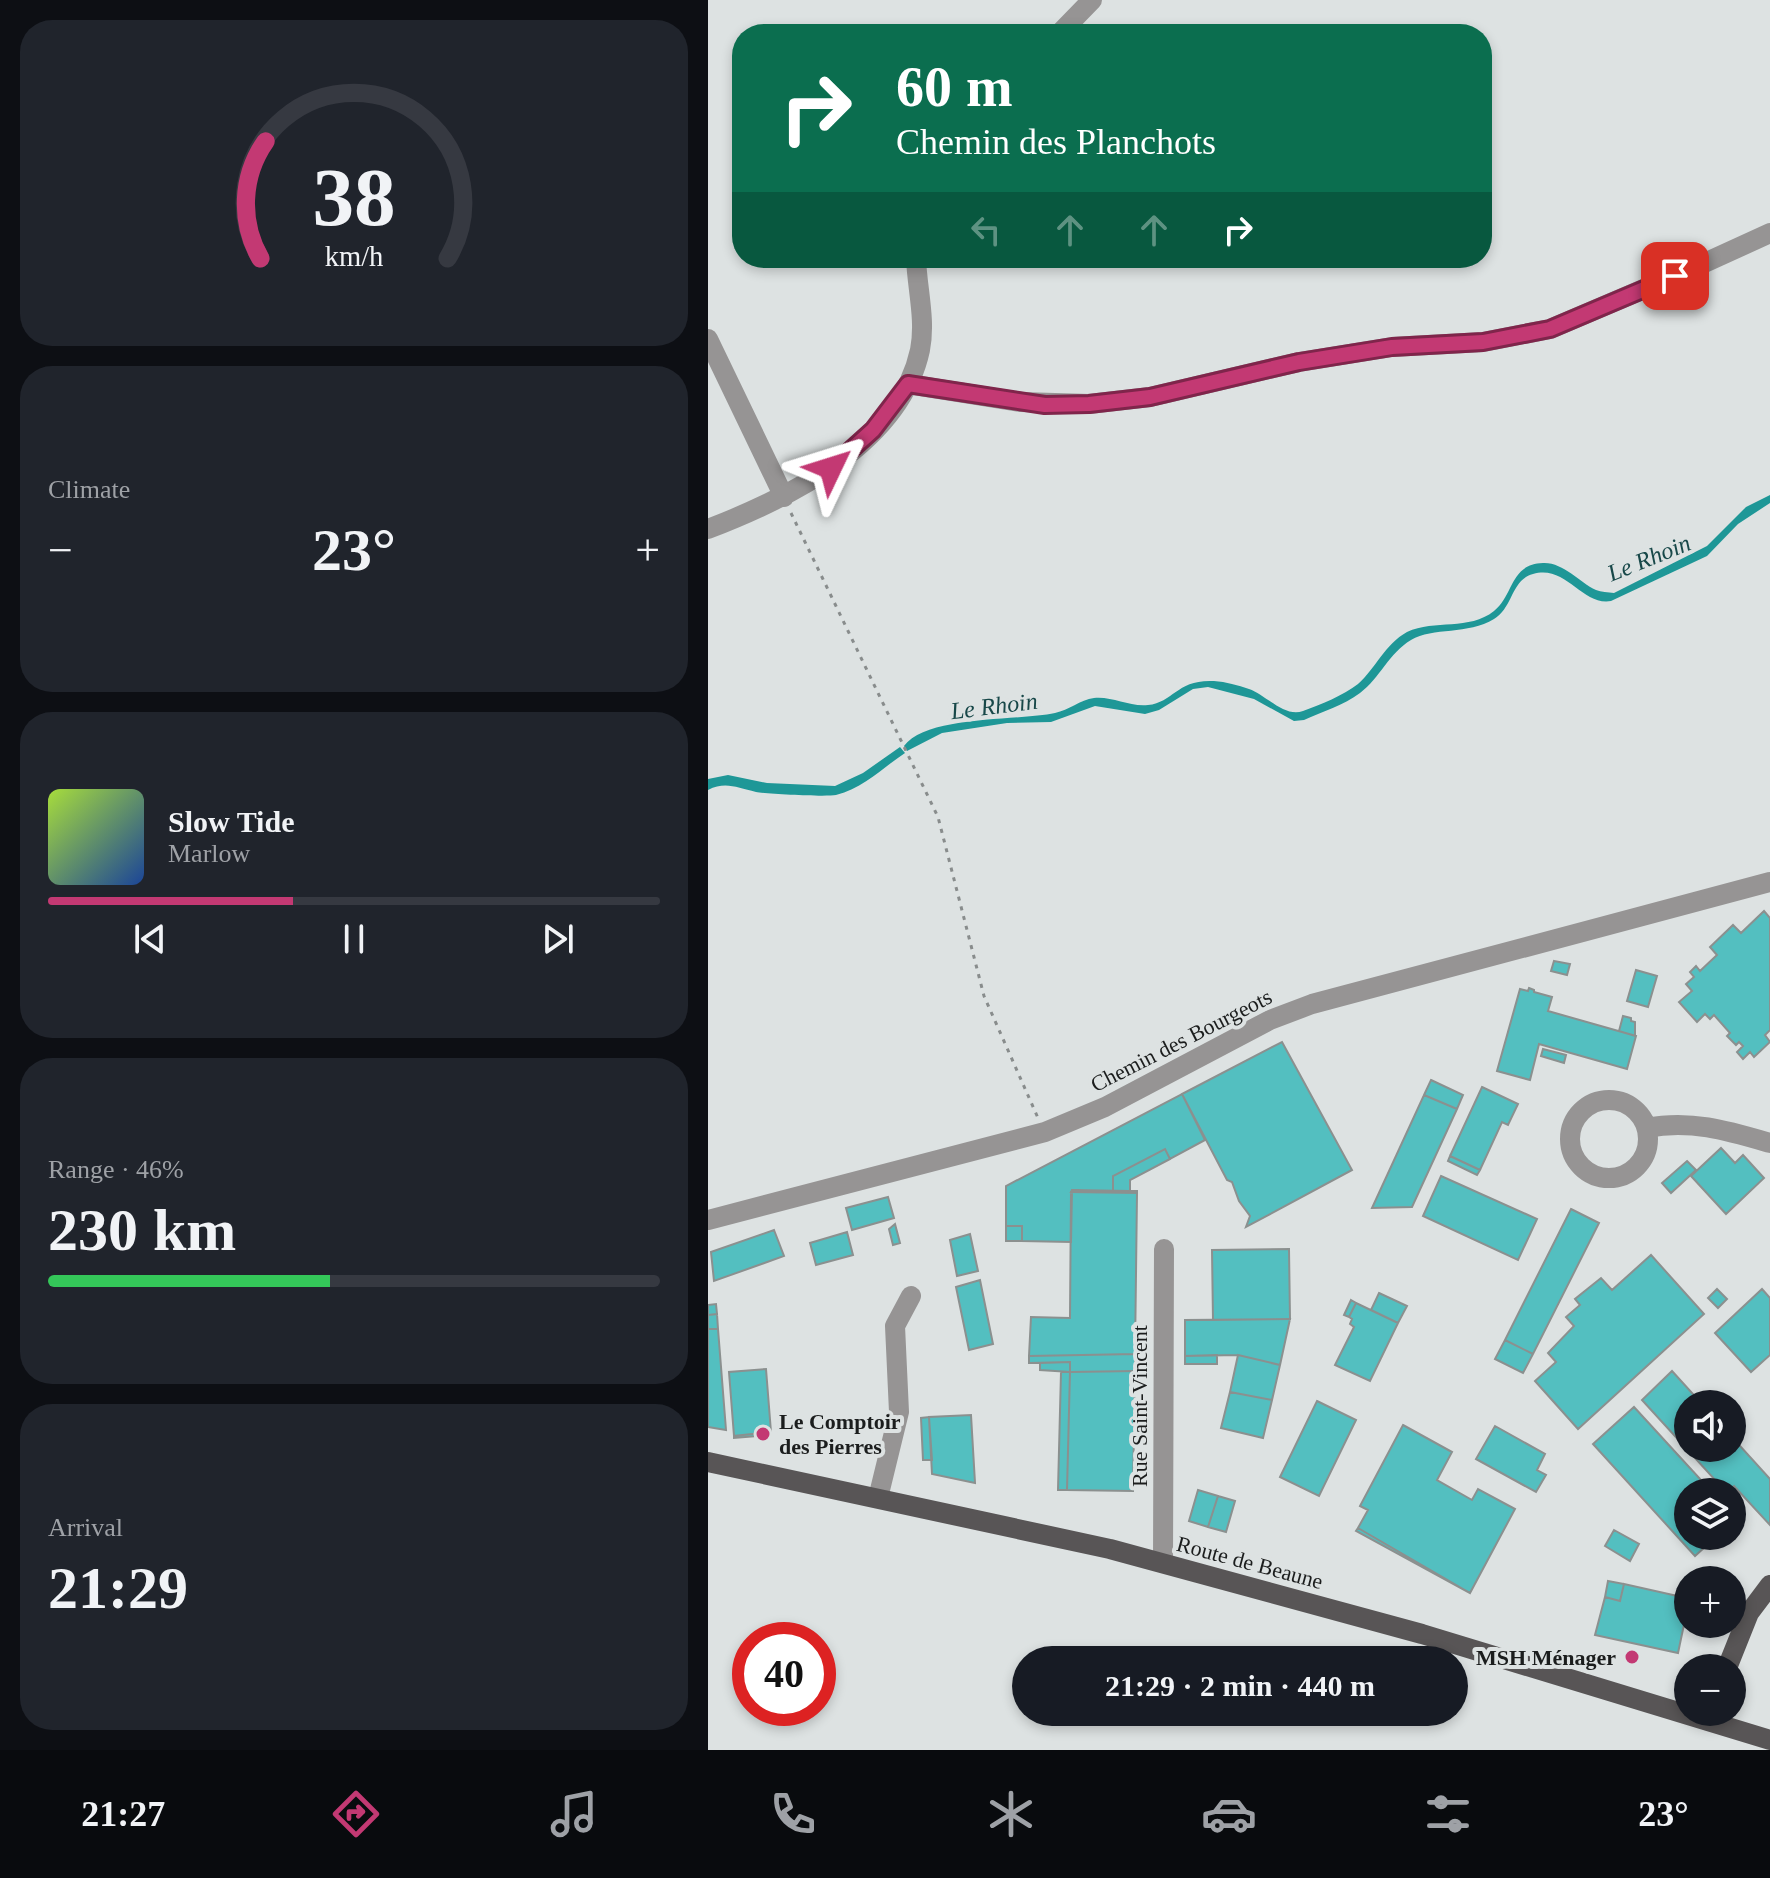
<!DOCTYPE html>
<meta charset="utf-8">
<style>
body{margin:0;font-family:"Times New Roman",serif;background:#20242c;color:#f1f3f6;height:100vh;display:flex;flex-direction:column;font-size:30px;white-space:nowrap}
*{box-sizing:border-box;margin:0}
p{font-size:26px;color:#9ea1a6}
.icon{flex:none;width:44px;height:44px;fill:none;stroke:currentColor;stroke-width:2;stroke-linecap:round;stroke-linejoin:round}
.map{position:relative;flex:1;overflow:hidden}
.details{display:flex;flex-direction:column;gap:20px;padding:20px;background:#0d0f14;width:708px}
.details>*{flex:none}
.hud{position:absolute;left:24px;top:24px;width:760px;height:244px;border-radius:32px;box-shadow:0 4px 12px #0003;background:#0b6e4f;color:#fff;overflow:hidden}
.buttons{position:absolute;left:966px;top:1390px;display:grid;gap:16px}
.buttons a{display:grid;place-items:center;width:72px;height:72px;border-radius:50%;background:#171b24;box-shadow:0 4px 12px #0003;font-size:40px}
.speed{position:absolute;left:24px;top:1622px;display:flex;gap:16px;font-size:40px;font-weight:700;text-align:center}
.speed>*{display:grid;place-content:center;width:104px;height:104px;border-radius:50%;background:#171b24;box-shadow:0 4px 12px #0003;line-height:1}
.speed .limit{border:12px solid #d22;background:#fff;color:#111}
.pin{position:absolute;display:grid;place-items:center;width:68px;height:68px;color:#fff;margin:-34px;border-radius:16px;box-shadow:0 4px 12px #0006}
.me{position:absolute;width:88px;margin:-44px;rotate:49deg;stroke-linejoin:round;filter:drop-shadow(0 0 6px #0008)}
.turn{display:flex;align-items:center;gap:28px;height:168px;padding:0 32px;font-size:36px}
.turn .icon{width:104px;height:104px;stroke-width:2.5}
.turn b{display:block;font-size:56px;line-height:68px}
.lanes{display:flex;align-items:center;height:76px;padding:0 32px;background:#0003;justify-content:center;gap:40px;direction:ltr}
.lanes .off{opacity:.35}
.big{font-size:60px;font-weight:700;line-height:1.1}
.details .card{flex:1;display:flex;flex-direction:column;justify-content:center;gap:12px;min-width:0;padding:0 28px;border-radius:32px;background:#20242c}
.details .dial{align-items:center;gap:0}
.dial svg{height:208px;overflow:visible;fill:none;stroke:#363941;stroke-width:7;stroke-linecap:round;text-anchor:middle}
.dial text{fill:#f1f3f6;stroke:none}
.song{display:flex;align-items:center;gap:24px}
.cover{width:96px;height:96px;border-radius:12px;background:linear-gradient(135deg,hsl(80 70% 55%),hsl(220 70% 35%))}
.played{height:8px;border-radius:4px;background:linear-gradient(90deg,#c33973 40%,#363941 40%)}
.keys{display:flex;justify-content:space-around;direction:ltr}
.heat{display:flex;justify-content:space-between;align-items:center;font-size:44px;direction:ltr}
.charge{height:12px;border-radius:6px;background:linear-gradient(90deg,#34c759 46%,#363941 0)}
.trip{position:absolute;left:304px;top:1646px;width:456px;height:80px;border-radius:40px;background:#171b24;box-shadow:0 4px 12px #0003;font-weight:700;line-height:80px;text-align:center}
.tab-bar{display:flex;height:128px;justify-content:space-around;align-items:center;background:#090b0e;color:#9ea1a6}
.tab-bar .icon{width:56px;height:56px}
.tab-bar .on{color:#c33973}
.tab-bar b{font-size:36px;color:#f1f3f6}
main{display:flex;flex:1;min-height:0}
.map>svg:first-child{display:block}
.water{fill:#1e9797}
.building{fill:#53bfc0;stroke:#8b908f;stroke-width:2}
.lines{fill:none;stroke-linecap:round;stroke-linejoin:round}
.path{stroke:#888c8c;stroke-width:3;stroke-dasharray:4 6;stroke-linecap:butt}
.minor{stroke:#969494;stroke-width:20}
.major{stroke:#585556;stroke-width:20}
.route-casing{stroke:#7f254b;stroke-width:20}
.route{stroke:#c33973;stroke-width:14}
.poi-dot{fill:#c33973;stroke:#dde2e2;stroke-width:3}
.labels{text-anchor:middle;stroke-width:8;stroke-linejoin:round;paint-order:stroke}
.street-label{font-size:22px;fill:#1b1d1d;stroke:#dde2e2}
.poi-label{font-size:22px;font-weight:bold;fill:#1b1d1d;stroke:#dde2e2;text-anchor:start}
.water-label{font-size:24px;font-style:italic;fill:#184849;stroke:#dde2e2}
</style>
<main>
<section class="details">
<div class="card dial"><svg viewBox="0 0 100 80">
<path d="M14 69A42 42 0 1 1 86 69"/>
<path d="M14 69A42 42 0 0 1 16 24" stroke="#c33973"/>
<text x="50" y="56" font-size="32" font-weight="700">38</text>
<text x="50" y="72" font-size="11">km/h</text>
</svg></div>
<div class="card"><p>Climate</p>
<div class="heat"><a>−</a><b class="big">23°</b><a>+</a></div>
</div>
<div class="card">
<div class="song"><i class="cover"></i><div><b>Slow Tide</b><p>Marlow</p></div></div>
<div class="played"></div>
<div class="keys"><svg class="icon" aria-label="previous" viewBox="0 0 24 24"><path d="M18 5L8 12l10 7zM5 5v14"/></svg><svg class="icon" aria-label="pause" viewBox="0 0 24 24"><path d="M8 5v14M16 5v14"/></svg><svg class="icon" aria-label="next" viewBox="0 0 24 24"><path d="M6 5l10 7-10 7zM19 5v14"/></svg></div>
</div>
<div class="card"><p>Range · 46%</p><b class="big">230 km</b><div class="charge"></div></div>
<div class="card"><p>Arrival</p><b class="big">21:29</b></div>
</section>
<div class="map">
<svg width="1062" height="1750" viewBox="0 0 1062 1750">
<rect width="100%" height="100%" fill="#dde2e2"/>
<path class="water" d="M1062,495V503L1030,524L999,556L903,601C874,606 858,564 825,574C803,580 805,608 786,619C760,635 725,627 703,640C681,653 672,678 652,693C636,705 614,712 596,720L586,721L546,699L500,687L485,689L451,710L437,714L387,706L343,722L299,723L234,733L199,751L196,746C219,715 311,721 347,713C361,710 372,700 386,698C404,696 421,707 440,705C466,702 469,679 506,681C518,682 530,685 541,689C558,695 577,718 595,711C612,705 636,695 650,684C668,668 677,644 699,632C727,619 761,631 786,611C806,595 802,564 835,563C855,562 871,582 888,590C893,592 900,592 906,593L999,546L1038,507Z
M192,747L197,753C174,768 156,788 128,795C117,797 60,794 48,792C29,788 18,781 0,790V779L20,775L59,783L127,786L155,773Z"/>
<path class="building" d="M1056,911L1062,918V1030L1057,1035L1062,1042L1046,1057L1042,1052L1035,1059L1029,1052L1035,1046L1031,1042L1028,1045L1019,1036L1022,1033L1006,1015L1002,1019L997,1014L989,1022L971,1002L984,991L978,984L986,977L982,972L988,966L992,971L1009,955L1002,947L1025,925L1033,933Z
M846,961L862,964L859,975L843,971Z
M928,970L949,976L940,1007L919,1001Z
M821,988L826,990V992L844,997L840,1011L928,1036L919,1069L831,1044L822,1080L789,1071L812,989L820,991Z
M915,1016L923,1018V1021L927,1022V1036L911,1031Z
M574,1042L644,1170L538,1227L542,1216L531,1201L524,1182L519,1180L474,1094Z
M835,1049L858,1055L856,1063L833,1056Z
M723,1080L755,1095L749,1109L716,1095Z
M774,1087L810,1104L800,1125L794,1122L772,1170L742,1156Z
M474,1094L497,1140L462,1159L457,1149L405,1176V1191L364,1190L363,1242L314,1241V1226H298V1186Z
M716,1095L749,1109L704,1207L664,1208Z
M1013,1148L1027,1163L1035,1155L1056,1178L1018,1214L983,1176Z
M457,1149L462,1159L422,1180V1191H405V1176Z
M742,1156L772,1170L769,1175L740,1161Z
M979,1161L988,1170L963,1193L954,1183Z
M733,1176L829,1219L810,1260L715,1216Z
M364,1190L422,1191H429V1193L363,1192Z
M363,1192L429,1193L427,1354L321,1356L323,1317L362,1318Z
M180,1197L186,1218L144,1230L138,1208Z
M863,1209L891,1223L825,1354L797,1340Z
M187,1224L192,1243L185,1245L181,1229Z
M298,1226H314V1241H298Z
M66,1230L76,1256L6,1281L3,1252Z
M139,1232L145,1255L108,1265L102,1243Z
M262,1234L270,1271L249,1276L242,1240Z
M581,1249L582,1319L505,1320L504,1250Z
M943,1255L996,1314L870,1429L827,1381L848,1362L840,1353L866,1326L858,1317L872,1305L867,1299L893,1278L904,1290Z
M272,1280L285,1344L261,1350L248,1287Z
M1009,1289L1019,1299L1010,1308L1000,1298Z
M1054,1289L1062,1298V1355L1043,1372L1007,1333Z
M671,1293L699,1306L690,1323L663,1310Z
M643,1300L648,1303L641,1317L636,1315Z
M648,1303L690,1323L662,1381L627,1365L646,1327L642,1324L644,1319L641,1317Z
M8,1304L9,1314L0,1315V1305Z
M9,1314L10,1329H0V1315Z
M582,1319L572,1365L530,1355L477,1356V1320Z
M0,1329H10L18,1430L0,1427Z
M797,1340L825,1354L815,1373L787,1359Z
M427,1354V1371L362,1372V1362L321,1363V1356Z
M509,1355V1364H477V1356Z
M530,1355L572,1365L564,1400L522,1392Z
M362,1362V1372L332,1370V1363Z
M58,1369L63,1432L26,1436L21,1372Z
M427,1371L425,1491L359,1490L362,1372Z
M964,1371L994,1404H980V1448H1024V1437L1062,1479V1525L1026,1486L1018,1492L934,1400Z
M353,1372H362L359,1490H350Z
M522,1392L564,1400L555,1438L513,1428Z
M609,1401L648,1420L611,1496L572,1477Z
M926,1407L1004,1492H980V1536H1009L987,1556L885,1444Z
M263,1415L267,1483L224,1474L221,1417Z
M221,1417L224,1460H215L213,1418Z
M695,1425L744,1452L729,1480L764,1500L770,1489L807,1509L762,1593L650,1528L660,1510L652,1506Z
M787,1426L837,1454L829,1470L838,1475L828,1492L768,1459Z
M63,1432V1435L26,1438V1436Z
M490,1490L510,1496L500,1527L481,1521Z
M510,1496L527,1501L518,1532L500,1527Z
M650,1528L762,1593L648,1531Z
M906,1530L931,1544L922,1561L897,1546Z
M900,1581L916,1584L912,1601L897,1597Z
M916,1584L974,1597L970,1613L978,1615L970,1653L887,1635L897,1597L912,1601Z"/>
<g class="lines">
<path class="path" d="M83,513L230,817L276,996L330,1118"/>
<path class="minor" d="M351,34L384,0
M0,339L76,497
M200,384L313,402L381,404L442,397L591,362L684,347L775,342L842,329L992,265L1062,233
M0,529C81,498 192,444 212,350C218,320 209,288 208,258
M862 1139a39 39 0 1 1 78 0a39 39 0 1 1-78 0Z
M939,1128C982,1119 1021,1131 1062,1143
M0,1220L337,1132L397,1107L562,1020L604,1004L1062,882
M170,1498L191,1412L187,1326L203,1296
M455,1563L456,1249"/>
<path class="major" d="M0,1462L402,1549L714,1634L1062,1740
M1019,1668L1041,1613L1062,1585"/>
</g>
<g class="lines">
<defs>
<path id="route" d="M123,468L165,430L200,384L337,405L381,404L442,397L591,362L684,347L775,342L842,329L967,276"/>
</defs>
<use href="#route" class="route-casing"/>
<use href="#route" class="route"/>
</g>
<g class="poi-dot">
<circle cx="55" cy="1434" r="8"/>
<circle cx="924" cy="1657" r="8"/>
</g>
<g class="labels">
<g class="street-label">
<text transform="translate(473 1040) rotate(-27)" y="8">Chemin des Bourgeots</text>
<text transform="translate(431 1406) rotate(-90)" y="8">Rue Saint-Vincent</text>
<text transform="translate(542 1562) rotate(15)" y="8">Route de Beaune</text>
</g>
<g class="poi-label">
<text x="71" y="1429">Le Comptoir<tspan x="71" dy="25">des Pierres</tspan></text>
<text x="908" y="1665" text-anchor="end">MSH Ménager</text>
</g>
<g class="water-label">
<text transform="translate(941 558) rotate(-22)" y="8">Le Rhoin</text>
<text transform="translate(286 706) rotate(-7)" y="8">Le Rhoin</text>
</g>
</g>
</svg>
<div class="buttons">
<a><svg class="icon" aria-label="sound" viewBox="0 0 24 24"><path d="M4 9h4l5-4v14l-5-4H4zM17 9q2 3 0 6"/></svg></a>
<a><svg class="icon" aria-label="layers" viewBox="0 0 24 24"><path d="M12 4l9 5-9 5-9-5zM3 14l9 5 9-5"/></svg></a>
<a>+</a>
<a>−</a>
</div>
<div class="speed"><div class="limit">40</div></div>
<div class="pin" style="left:967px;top:276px;background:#d93025"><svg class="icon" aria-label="arrive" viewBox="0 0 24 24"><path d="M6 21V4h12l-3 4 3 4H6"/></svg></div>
<svg class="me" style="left:123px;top:468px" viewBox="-20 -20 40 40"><path d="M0-17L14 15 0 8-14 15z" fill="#c33973" stroke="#fff" stroke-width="4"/></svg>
<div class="trip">21:29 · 2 min · 440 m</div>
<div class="hud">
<div class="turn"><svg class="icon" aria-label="right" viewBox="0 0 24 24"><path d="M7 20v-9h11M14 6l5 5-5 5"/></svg><div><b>60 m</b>Chemin des Planchots</div></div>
<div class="lanes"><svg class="icon off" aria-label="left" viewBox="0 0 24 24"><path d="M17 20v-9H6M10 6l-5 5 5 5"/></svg><svg class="icon off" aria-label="ahead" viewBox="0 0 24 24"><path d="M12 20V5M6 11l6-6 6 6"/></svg><svg class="icon off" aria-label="ahead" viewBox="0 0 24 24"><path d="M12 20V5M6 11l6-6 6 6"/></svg><svg class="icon" aria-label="right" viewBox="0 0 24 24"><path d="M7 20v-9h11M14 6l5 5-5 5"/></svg></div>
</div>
</div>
</main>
<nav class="tab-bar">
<b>21:27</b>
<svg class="icon on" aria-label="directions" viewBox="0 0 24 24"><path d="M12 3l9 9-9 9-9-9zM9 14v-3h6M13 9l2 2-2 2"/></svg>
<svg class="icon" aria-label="music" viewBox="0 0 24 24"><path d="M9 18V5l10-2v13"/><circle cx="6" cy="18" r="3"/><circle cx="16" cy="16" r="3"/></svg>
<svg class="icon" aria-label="phone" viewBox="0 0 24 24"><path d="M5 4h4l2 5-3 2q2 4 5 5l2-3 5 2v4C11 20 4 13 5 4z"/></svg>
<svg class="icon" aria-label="climate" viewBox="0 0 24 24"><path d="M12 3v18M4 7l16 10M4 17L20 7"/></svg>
<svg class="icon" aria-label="car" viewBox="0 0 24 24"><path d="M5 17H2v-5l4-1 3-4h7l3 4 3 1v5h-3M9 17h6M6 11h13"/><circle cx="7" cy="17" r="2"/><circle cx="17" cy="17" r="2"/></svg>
<svg class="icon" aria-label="filters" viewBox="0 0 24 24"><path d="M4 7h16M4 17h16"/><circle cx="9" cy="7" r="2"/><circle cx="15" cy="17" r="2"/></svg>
<b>23°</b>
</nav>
